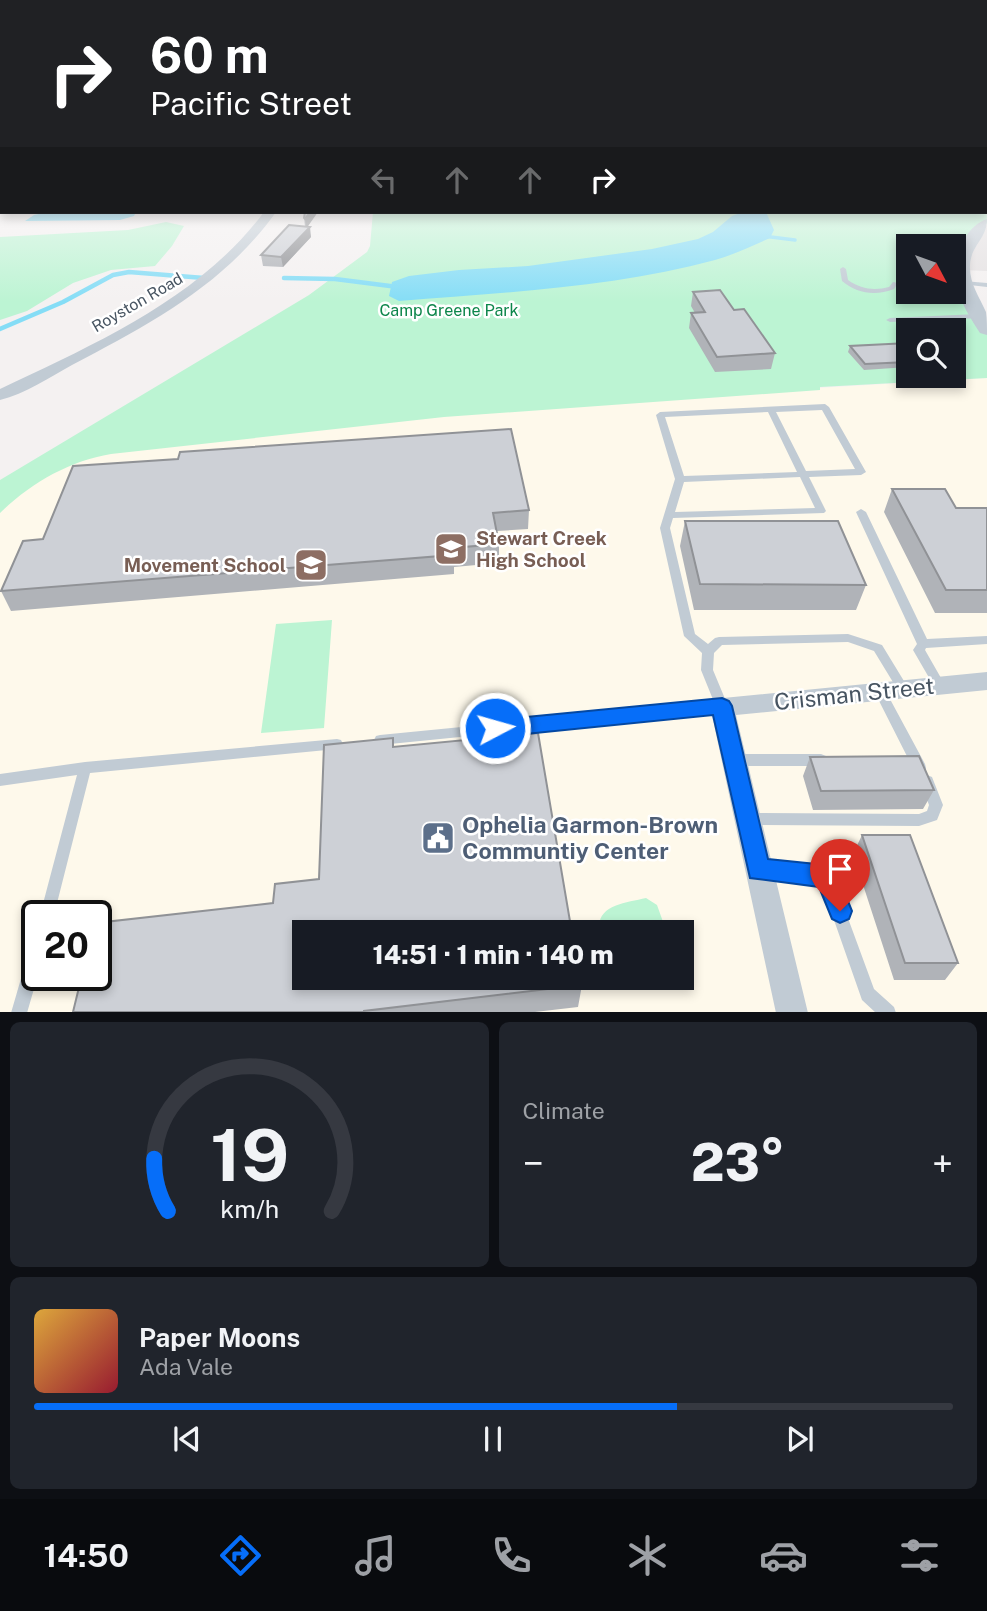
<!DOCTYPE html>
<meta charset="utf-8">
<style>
body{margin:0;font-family:"Public Sans",sans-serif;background:#20242c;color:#f1f3f6;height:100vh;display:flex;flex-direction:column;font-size:26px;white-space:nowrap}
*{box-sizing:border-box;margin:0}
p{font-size:23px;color:#9ea1a6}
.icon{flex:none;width:38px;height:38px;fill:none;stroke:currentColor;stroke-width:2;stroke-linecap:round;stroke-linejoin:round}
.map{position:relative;height:1012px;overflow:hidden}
.details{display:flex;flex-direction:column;gap:10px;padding:10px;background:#0d0f14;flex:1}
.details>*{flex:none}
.banner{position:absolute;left:0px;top:0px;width:987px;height:214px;box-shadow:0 4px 10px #0003;background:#202124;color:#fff;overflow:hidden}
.needle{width:46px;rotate:131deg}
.fabs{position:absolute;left:896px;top:234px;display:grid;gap:14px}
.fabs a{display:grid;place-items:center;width:70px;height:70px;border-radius:0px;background:#171b24;box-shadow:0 4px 10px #0003;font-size:35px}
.speed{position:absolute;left:21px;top:900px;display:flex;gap:14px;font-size:35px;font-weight:700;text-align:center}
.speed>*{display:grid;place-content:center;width:91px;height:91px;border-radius:50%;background:#171b24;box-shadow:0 4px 10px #0003;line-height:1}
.speed .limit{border:4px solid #111;border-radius:10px;background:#fff;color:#111}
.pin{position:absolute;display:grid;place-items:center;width:60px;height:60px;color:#fff;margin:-72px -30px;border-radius:50% 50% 50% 0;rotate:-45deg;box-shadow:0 0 7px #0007}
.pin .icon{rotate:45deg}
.me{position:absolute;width:77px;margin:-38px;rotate:84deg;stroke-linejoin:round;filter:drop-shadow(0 0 5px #0008)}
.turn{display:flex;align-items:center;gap:24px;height:147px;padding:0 35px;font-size:32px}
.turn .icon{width:91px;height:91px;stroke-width:2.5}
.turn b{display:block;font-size:49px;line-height:60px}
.lanes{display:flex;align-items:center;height:66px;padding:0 35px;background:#0003;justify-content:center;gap:35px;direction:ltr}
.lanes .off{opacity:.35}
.big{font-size:52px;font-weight:800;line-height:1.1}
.details .tile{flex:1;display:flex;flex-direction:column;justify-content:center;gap:10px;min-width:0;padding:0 24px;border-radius:10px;background:#20242c}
.details .dial{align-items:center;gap:0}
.dial svg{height:182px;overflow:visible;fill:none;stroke:#363941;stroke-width:7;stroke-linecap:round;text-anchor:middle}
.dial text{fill:#f1f3f6;stroke:none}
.song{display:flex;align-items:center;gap:21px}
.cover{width:84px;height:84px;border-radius:10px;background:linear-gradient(135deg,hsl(40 70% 55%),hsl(350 70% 35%))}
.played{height:7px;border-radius:4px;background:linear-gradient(90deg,#066ef9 70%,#363941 70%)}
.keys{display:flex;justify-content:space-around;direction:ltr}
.heat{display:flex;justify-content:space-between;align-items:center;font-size:38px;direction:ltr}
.details .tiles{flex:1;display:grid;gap:10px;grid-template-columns:1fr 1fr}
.tile:last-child{grid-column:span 2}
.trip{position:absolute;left:292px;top:920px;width:402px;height:70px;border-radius:0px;background:#171b24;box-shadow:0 4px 10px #0003;font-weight:800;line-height:70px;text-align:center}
.tab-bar{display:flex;height:112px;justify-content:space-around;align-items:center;background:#090b0e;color:#9ea1a6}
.tab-bar .icon{width:49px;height:49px}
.tab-bar .current{color:#066ef9}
.tab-bar b{font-size:32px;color:#f1f3f6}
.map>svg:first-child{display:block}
.commercial{fill:#fef9eb;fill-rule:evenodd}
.education{fill:#e5e2e3}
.green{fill:#bcf4d3;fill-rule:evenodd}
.water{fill:#85ddf6}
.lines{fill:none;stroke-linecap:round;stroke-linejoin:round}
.stream-far1{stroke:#85ddf6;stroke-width:3.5}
.stream{stroke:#85ddf6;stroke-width:4.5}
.service{fill:#c1cbd4;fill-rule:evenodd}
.minor{fill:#c1cbd4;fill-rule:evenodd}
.tertiary{fill:#c1cbd4;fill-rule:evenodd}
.wall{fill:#b0b3b8}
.shaded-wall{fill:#909296}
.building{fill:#cdd0d6;stroke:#909296;stroke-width:2}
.route{fill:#066ef9;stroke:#0448a2;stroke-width:2}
.labels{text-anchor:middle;stroke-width:5;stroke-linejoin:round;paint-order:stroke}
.far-street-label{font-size:16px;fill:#475461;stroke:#fff}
.far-park-label{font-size:16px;fill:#0d864b;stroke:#fff}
.education-label{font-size:19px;font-weight:bold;fill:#785e54;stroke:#fff;text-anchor:start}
.near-street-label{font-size:23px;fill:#475461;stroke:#fff}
.near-service-label{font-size:23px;font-weight:bold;fill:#4e5e75;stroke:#fff;text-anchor:start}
</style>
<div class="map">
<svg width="987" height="1013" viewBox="0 0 987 1013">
<rect width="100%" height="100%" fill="#f4f1f1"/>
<path class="commercial" d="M987,378V1012L0,1013V493L102,430ZM37,915H96V975H37ZM304,933H682V978H304Z"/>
<path class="education" d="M987,225V271L961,270L975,236Z"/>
<path class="green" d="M985,160L987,223L963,248L970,308L987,332V378L820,387V390L444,417L111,454C69,461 31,483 0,513V480L309,295L367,252L370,246L373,212H985ZM908,247H954V292H908ZM908,331H954V376H908Z
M166,222L184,226L172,246L155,266L111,270L73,283L27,311L0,320V237L128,230Z
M332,620L324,728L261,733L276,624Z
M646,898L657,905L667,933H600C594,905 625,903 646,898Z"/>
<path class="water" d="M48,212L53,214L136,212L134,216L120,220L25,221L34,215Z
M743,212H766L774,230L770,238C752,246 733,255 715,260C615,287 503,293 399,301L389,296L392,282L409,276L459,270L528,266L652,249L698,239L713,232L732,216Z"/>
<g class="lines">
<path class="stream-far1" d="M763,236L795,240"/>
<path class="stream" d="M284,278L335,279L398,287
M0,329L63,302L113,275L129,272L204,278"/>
<path class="service" d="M843,267L846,269L848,280C861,289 874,291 889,287L893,282L898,283L894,289C876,296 857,294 842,281L840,269Z
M963,281L987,283V287L961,284L960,283Z
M978,314L982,316L981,318L890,322L886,320L890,318Z
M825,404L829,407L866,472L861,475L809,477L826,511L824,513L673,518L670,528L695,634L708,644L715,638L719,637L848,634L882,645L907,686L909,689L907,692L903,694L899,692L874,651L848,642L722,645L714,653L713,670L728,706L726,710L722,711L380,745L376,744L374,740L376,736L380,735L714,702L701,670L702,653L684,636L660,528L675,479L656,415L660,412ZM822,410L855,469L806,471L776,412ZM768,412L797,472L684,476L665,417ZM800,477L815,508L675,512L684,482Z
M861,509L866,512L927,639L987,636V644L926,648L925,650L945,685L943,688L939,690L935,688L913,650L917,644L856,512Z
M880,686L884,688L925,764L926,768L925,772L920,774L915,772L874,691L876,688Z
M337,739L341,740L343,744L341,748L337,749L90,773L54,915H40L77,775L0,786V774L85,762Z
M734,754H821L826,756L827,760L826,764L821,766H734L729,764L728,760L729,756Z
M927,775L932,777L943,805L937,820L919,826L750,825L745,823L743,819L745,815L750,813L919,814L927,811L929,805L920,781L922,777Z
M763,863L826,870L831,872L874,989L894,1007L896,1013H876L862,1000L821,883L763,877L758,875L756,870L758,865Z
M37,943L38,975L27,1013H11L29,951L32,946Z"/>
<path class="minor" d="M0,195H2L0,202Z
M264,212H276C224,285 150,324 72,365C50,377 25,394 0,400V389C95,344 200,298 264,212Z
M987,672V690L736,715L808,1013H776L710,706L713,699Z"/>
<path class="tertiary" d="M987,219C987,239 971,245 970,265C969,283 979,296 986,312C987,319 987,327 987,335L980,333C960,303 942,270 966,236C971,229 978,222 987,219Z"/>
</g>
<path class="wall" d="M305,212L308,227L311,237L283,267L263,266L261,255L305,227L304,218Z
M693,292L734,310L775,353L771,369L715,372L689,328L691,313H695L691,306Z
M908,343V367L864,370L848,352L850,346Z
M178,459L529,510L528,529L497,531L499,544V563L454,567V574L11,611L1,591L43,539Z
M892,489L956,508H987V613H935L884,512Z
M685,521L866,585L856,610H694L680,546Z
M393,738L394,747L582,985L578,1007L535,1012H73L319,879Z
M810,757L934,790L923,809L813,810L803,776Z
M862,835L958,963L945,980H894L853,854Z"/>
<path class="shaded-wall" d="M310,212H318L306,229L305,219Z
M310,227L311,237L283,267L281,257Z"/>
<path class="building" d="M305,212H310L305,219L304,218Z
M289,225L310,227L281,257L261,255Z
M720,290L734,310L744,309L775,353L717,357L691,313L705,312L693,292Z
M908,343V362L865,364L850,346Z
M511,429L529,510L493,513L499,544L452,548L453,555L1,591L23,541L43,539L73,466L178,459L180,452Z
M892,489H945L956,508H987V590H946Z
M685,521H838L866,585L700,584Z
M538,733L572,933H304V978H580L582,985L364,1011V1012H73L82,975H96V923L273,903L275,884L319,879L324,745L393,738V747Z
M919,756L934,790L821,791L810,757Z
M862,835H910L958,963H905Z"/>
<linearGradient id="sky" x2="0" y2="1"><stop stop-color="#80c4ee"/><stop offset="0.53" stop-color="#faf9f9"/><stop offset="1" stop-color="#faf9f9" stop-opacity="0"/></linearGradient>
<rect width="987" height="302" fill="url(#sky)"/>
<path class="route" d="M722,698L729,701L732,706L768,859L826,865L835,869L852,911L849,919L840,923L832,919L819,887L750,878L713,715L495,737L487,734L484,728L487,722L495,720Z"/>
<defs>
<symbol id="school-square" viewBox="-11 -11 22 22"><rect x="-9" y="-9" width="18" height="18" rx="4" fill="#8d6e63" stroke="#fff"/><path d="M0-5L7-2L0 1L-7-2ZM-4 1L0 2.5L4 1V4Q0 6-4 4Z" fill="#fff"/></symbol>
<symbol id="civic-square" viewBox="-11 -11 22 22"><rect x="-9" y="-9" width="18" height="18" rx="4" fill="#5c6f8a" stroke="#fff"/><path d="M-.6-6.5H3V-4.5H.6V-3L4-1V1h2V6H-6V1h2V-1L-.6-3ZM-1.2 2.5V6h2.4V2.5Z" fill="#fff"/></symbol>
</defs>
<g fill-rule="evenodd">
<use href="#school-square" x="432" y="530" width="38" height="38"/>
<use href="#school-square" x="292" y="546" width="38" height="38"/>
<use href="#civic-square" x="419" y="819" width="38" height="38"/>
</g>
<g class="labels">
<g class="far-street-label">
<text transform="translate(137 302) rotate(-30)" y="6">Royston Road</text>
</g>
<g class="far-park-label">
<text x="449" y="316">Camp Greene Park</text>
</g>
<g class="education-label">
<text x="476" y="545">Stewart Creek<tspan x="476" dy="22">High School</tspan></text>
<text x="286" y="572" text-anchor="end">Movement School</text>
</g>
<g class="near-street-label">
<text transform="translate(854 694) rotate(-6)" y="8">Crisman Street</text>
</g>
<g class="near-service-label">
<text x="462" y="833">Ophelia Garmon-Brown<tspan x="462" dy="26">Communtiy Center</tspan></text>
</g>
</g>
</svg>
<div class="fabs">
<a><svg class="needle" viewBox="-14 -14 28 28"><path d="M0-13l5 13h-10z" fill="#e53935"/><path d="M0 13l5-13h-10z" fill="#9ea1a6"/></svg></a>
<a><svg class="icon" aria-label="search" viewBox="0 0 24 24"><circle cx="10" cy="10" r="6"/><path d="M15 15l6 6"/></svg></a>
</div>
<div class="speed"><div class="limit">20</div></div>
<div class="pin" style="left:840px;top:911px;background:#d93025"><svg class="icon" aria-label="arrive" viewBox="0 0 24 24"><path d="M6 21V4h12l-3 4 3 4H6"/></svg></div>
<svg class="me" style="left:495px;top:728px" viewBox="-20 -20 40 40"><circle r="17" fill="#066ef9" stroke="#fff" stroke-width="3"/><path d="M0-11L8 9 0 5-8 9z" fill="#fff"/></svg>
<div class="trip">14:51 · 1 min · 140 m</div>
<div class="banner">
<div class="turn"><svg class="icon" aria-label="right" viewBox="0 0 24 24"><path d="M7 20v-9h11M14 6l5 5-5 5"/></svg><div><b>60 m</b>Pacific Street</div></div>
<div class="lanes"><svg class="icon off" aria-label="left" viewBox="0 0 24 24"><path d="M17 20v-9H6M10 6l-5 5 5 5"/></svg><svg class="icon off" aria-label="ahead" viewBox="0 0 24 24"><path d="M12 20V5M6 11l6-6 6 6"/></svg><svg class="icon off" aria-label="ahead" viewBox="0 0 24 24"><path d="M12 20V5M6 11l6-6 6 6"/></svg><svg class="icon" aria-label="right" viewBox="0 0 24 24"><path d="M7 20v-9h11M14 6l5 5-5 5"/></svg></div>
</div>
</div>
<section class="details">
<div class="tiles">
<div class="tile dial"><svg viewBox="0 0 100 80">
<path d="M14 69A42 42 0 1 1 86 69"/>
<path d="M14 69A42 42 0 0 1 8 46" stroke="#066ef9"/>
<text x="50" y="56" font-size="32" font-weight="700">19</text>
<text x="50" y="72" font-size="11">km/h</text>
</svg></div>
<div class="tile"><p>Climate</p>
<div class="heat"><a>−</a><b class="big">23°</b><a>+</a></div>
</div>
<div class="tile">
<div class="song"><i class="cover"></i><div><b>Paper Moons</b><p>Ada Vale</p></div></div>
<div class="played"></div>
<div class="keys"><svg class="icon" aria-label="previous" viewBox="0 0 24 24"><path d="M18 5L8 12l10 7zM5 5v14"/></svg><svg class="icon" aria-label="pause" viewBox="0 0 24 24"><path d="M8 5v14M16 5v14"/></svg><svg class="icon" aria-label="next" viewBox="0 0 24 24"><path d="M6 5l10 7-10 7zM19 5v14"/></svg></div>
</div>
</div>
</section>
<nav class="tab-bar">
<b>14:50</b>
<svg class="icon current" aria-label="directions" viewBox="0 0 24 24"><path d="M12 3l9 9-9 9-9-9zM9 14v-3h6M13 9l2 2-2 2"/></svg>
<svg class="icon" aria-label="music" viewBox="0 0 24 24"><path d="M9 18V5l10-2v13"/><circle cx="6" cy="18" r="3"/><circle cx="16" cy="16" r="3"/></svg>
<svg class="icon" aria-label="phone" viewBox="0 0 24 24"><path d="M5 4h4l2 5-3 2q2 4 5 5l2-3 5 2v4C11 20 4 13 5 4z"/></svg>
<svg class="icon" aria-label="climate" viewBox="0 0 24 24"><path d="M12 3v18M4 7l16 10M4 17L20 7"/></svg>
<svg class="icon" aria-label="car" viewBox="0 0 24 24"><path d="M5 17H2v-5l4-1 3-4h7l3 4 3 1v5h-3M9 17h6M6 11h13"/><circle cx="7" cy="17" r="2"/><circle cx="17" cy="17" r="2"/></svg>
<svg class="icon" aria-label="filters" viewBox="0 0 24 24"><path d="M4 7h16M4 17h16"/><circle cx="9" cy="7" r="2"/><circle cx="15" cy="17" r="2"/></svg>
</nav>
